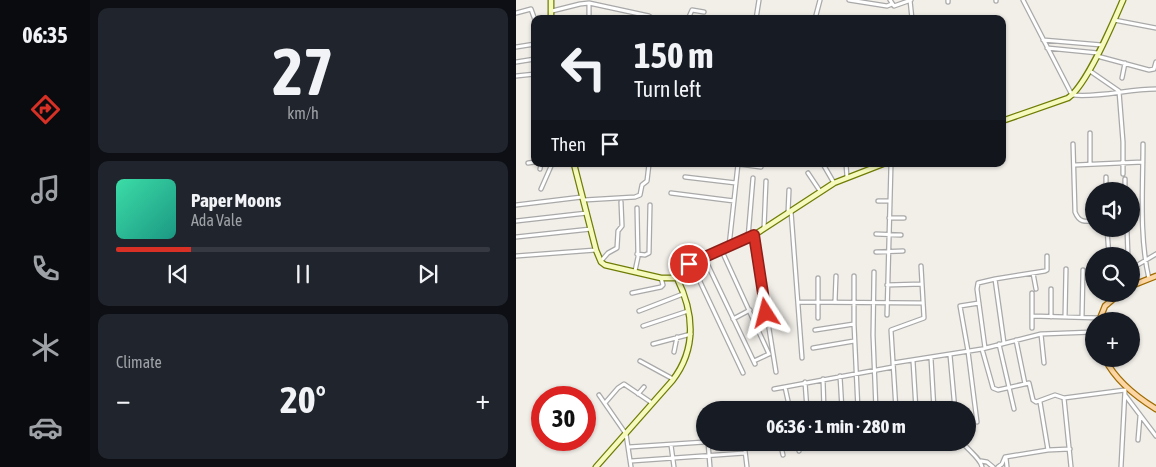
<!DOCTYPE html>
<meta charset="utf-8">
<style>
body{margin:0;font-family:"Asap Condensed",sans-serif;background:#20242c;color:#f1f3f6;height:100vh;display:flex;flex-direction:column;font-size:19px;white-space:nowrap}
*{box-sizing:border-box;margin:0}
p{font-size:16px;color:#9ea1a6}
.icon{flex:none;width:28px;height:28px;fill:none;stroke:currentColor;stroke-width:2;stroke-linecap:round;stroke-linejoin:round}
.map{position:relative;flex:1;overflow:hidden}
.drawer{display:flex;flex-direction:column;gap:8px;padding:8px;background:#0d0f14;width:426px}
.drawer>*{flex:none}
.hud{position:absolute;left:15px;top:15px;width:475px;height:152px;border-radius:10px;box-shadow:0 1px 4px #0004;background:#171b24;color:#f1f3f6;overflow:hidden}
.buttons{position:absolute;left:569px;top:182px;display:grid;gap:10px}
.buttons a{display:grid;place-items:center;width:55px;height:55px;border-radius:50%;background:#171b24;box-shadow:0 1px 4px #0004;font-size:25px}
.speed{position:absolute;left:15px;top:386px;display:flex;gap:10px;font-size:25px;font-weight:700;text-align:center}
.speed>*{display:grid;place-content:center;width:65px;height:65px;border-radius:50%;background:#171b24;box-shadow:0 1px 4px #0004;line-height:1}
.speed .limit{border:8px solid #d22;background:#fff;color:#111}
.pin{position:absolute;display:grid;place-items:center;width:42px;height:42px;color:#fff;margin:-21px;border:2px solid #fff;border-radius:50%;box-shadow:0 1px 5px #0007}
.me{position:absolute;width:55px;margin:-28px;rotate:351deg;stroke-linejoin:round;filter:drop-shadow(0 0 4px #0008)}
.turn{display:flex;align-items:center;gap:18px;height:105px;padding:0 20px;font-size:22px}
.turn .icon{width:65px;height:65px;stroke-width:2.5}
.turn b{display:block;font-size:35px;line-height:42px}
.then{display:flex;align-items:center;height:48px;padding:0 20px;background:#0003;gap:10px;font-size:19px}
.big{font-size:38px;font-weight:700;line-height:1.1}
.drawer .card{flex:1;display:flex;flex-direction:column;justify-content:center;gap:8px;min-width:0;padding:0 18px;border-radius:10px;background:#20242c}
.drawer .dial{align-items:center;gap:0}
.dial b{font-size:65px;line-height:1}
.song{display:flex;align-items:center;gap:15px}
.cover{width:60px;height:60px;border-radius:8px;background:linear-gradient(135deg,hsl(160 70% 55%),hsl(170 70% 35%))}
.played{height:5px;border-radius:2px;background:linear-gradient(90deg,#d93025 20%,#363941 20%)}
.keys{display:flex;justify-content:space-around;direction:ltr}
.heat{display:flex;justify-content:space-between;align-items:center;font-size:28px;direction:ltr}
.trip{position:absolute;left:180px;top:401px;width:280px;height:50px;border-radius:25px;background:#171b24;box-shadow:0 1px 4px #0004;font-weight:700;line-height:50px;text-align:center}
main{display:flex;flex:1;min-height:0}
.menu{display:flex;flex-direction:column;width:90px;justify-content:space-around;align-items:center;background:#090b0e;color:#9ea1a6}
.menu .icon{width:35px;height:35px}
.menu .active{color:#d93025}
.menu b{font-size:22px;color:#f1f3f6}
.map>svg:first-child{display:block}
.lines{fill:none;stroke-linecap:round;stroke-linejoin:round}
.street-casing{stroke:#a9a9a9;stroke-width:5.5}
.secondary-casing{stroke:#707d05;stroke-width:7}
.primary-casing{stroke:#a06b00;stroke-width:7}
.street{stroke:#fff;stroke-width:3}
.secondary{stroke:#f7fabf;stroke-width:4.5}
.primary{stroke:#fcd6a4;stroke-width:4.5}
.route-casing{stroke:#8d1f18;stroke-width:12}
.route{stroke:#d93025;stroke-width:9}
</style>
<main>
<nav class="menu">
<b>06:35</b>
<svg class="icon active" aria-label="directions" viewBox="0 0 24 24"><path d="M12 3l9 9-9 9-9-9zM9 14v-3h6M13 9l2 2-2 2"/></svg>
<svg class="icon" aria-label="music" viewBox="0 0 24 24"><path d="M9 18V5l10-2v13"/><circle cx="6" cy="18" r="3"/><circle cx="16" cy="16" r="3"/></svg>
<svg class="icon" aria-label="phone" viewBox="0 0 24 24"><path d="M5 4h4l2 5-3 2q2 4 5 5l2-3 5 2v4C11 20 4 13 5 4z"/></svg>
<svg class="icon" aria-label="climate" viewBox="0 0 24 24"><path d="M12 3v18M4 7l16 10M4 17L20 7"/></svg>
<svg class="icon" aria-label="car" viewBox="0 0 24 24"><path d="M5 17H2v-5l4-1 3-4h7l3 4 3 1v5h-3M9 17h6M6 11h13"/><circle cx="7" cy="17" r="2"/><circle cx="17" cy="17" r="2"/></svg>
</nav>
<section class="drawer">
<div class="card dial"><b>27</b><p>km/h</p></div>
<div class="card">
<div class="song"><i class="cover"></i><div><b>Paper Moons</b><p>Ada Vale</p></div></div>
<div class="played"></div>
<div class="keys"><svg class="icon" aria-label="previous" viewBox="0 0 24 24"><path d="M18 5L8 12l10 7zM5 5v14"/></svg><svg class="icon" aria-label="pause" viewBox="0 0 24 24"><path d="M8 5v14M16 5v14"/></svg><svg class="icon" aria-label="next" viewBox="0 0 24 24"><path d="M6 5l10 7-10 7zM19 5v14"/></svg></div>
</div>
<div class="card"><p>Climate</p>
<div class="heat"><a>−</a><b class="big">20°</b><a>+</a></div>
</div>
</section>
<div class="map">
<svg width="640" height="467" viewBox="0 0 640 467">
<rect width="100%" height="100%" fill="#f2efe9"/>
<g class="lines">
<defs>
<path id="street" d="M333,0L371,6L376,4
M374,0L378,6L395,0
M394,0L396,19
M432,0V2
M480,0V1
M507,0L556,95C584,98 612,89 640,89
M36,11L64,4L73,3L133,16L138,19
M0,13L15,9L19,20
M73,19V3
M172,19L176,10L188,12
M240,19L243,0
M299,19L304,0
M598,20L640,28
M527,40L586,45
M0,47L19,44
M531,48L582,53
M581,56L633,70L638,69L640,62
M0,62L19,59
M574,71L603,91L607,142V174
M0,76L19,74
M606,78L609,63
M557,144L559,212C563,222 568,222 578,221
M627,144C627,189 623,236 633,279
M12,163L19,162
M222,164L245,167
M307,164L318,183
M330,164L331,177
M574,164V133
M559,165L627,162
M24,169L25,164
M292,173L304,191
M169,177L220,183
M590,177V191
M609,179V191
M25,189L36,164
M155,193L218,201
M68,200L119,197L124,195L126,185L131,181L133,164
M362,201H374
M0,205L66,197
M275,211L286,358
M272,213L273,190
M373,218H388
M0,221L71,213
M248,228L250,181
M591,229L593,256
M611,229L612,256
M360,234L385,235
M238,235L260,372
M0,237L75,229
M232,238L237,178
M213,246L222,164
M205,249L253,354
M360,252L387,251
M121,254L129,255L133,253L134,205
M0,256L80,250
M188,257L239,364
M85,261L92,253L101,248L102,231L106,226L105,202
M173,264L179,271L180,268L178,262
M615,269L640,254
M119,271L122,257L121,208
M179,271L227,373
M358,272L357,335L360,410
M517,273L520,289
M338,276V324L342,410
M615,281L616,286
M371,285L406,284
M116,293L145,287L147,285L145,278
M516,293V328
M282,302L407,303
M319,302L320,276
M123,311L167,294
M371,315L375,164
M516,316L584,318
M535,317V289
M549,317L550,269
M566,317L567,270
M302,318V278
M217,319L234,310
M127,326L172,311
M299,330L338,324
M525,334L528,363
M500,340L509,384
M488,343L479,279L529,271L531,270V256
M137,344L175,334
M483,344L498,409
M297,348L338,341
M469,348L461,289L462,283L479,279
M466,349L477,388L482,390L513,383L517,400L520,402L539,395L548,398L609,390
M158,352L161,337
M434,355L439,410
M415,358L418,410
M124,361L157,379
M238,361L253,354
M397,361L400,410
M377,363L466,349L525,334L578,332
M324,376L326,410
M307,379L308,410
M289,382L291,410
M269,387L274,410
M258,389L377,367
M122,394L128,387
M83,395L110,434L115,467
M609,395L640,436
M548,398L555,467
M524,402L532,450L554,449
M89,403L102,388L108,384L136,403
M380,410L375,330L408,318L405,266
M461,422L452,351L444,306L463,303
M622,440L624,416
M192,442L194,467
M228,442L231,467
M264,442L267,455
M281,442L283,451
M446,442C452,450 465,459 466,467
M155,445L158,467
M113,447L189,442
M490,458L491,467
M115,461L229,453
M465,461L471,462L477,467
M482,467L486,464L489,457L532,450
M605,467L609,390"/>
<path id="secondary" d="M35,0V19
M486,121L552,98C571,85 597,23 607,0
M58,164L80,250L85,262L89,265L145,278H161
M80,467L156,381C181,349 178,313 161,278L166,269L175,263L205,249L232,239L318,183L367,164"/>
<path id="primary" d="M615,286L640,276
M583,321L589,306L603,294
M589,359C600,381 619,396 640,409"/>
</defs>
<use href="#street" class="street-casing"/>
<use href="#secondary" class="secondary-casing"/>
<use href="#primary" class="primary-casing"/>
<use href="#street" class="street"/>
<use href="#secondary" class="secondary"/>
<use href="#primary" class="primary"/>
</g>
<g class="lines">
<defs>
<path id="route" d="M173,264L238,235L250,313"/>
</defs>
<use href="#route" class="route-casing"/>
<use href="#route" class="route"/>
</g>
</svg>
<div class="buttons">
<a><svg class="icon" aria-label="sound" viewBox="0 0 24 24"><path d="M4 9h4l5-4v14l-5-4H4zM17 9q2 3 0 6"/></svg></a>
<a><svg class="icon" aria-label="search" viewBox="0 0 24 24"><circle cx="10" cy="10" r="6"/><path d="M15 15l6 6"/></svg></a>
<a>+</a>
</div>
<div class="speed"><div class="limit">30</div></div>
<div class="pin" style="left:173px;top:264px;background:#d93025"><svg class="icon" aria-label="arrive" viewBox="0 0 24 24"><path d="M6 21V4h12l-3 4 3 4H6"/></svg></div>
<svg class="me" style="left:250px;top:313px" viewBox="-20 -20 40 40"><path d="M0-17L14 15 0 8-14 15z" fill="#d93025" stroke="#fff" stroke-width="4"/></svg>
<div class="trip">06:36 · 1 min · 280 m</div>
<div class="hud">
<div class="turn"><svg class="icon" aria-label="left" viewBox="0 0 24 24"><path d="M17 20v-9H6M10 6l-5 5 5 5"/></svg><div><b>150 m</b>Turn left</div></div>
<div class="then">Then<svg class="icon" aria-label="arrive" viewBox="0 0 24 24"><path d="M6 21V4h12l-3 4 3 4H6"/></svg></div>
</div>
</div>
</main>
